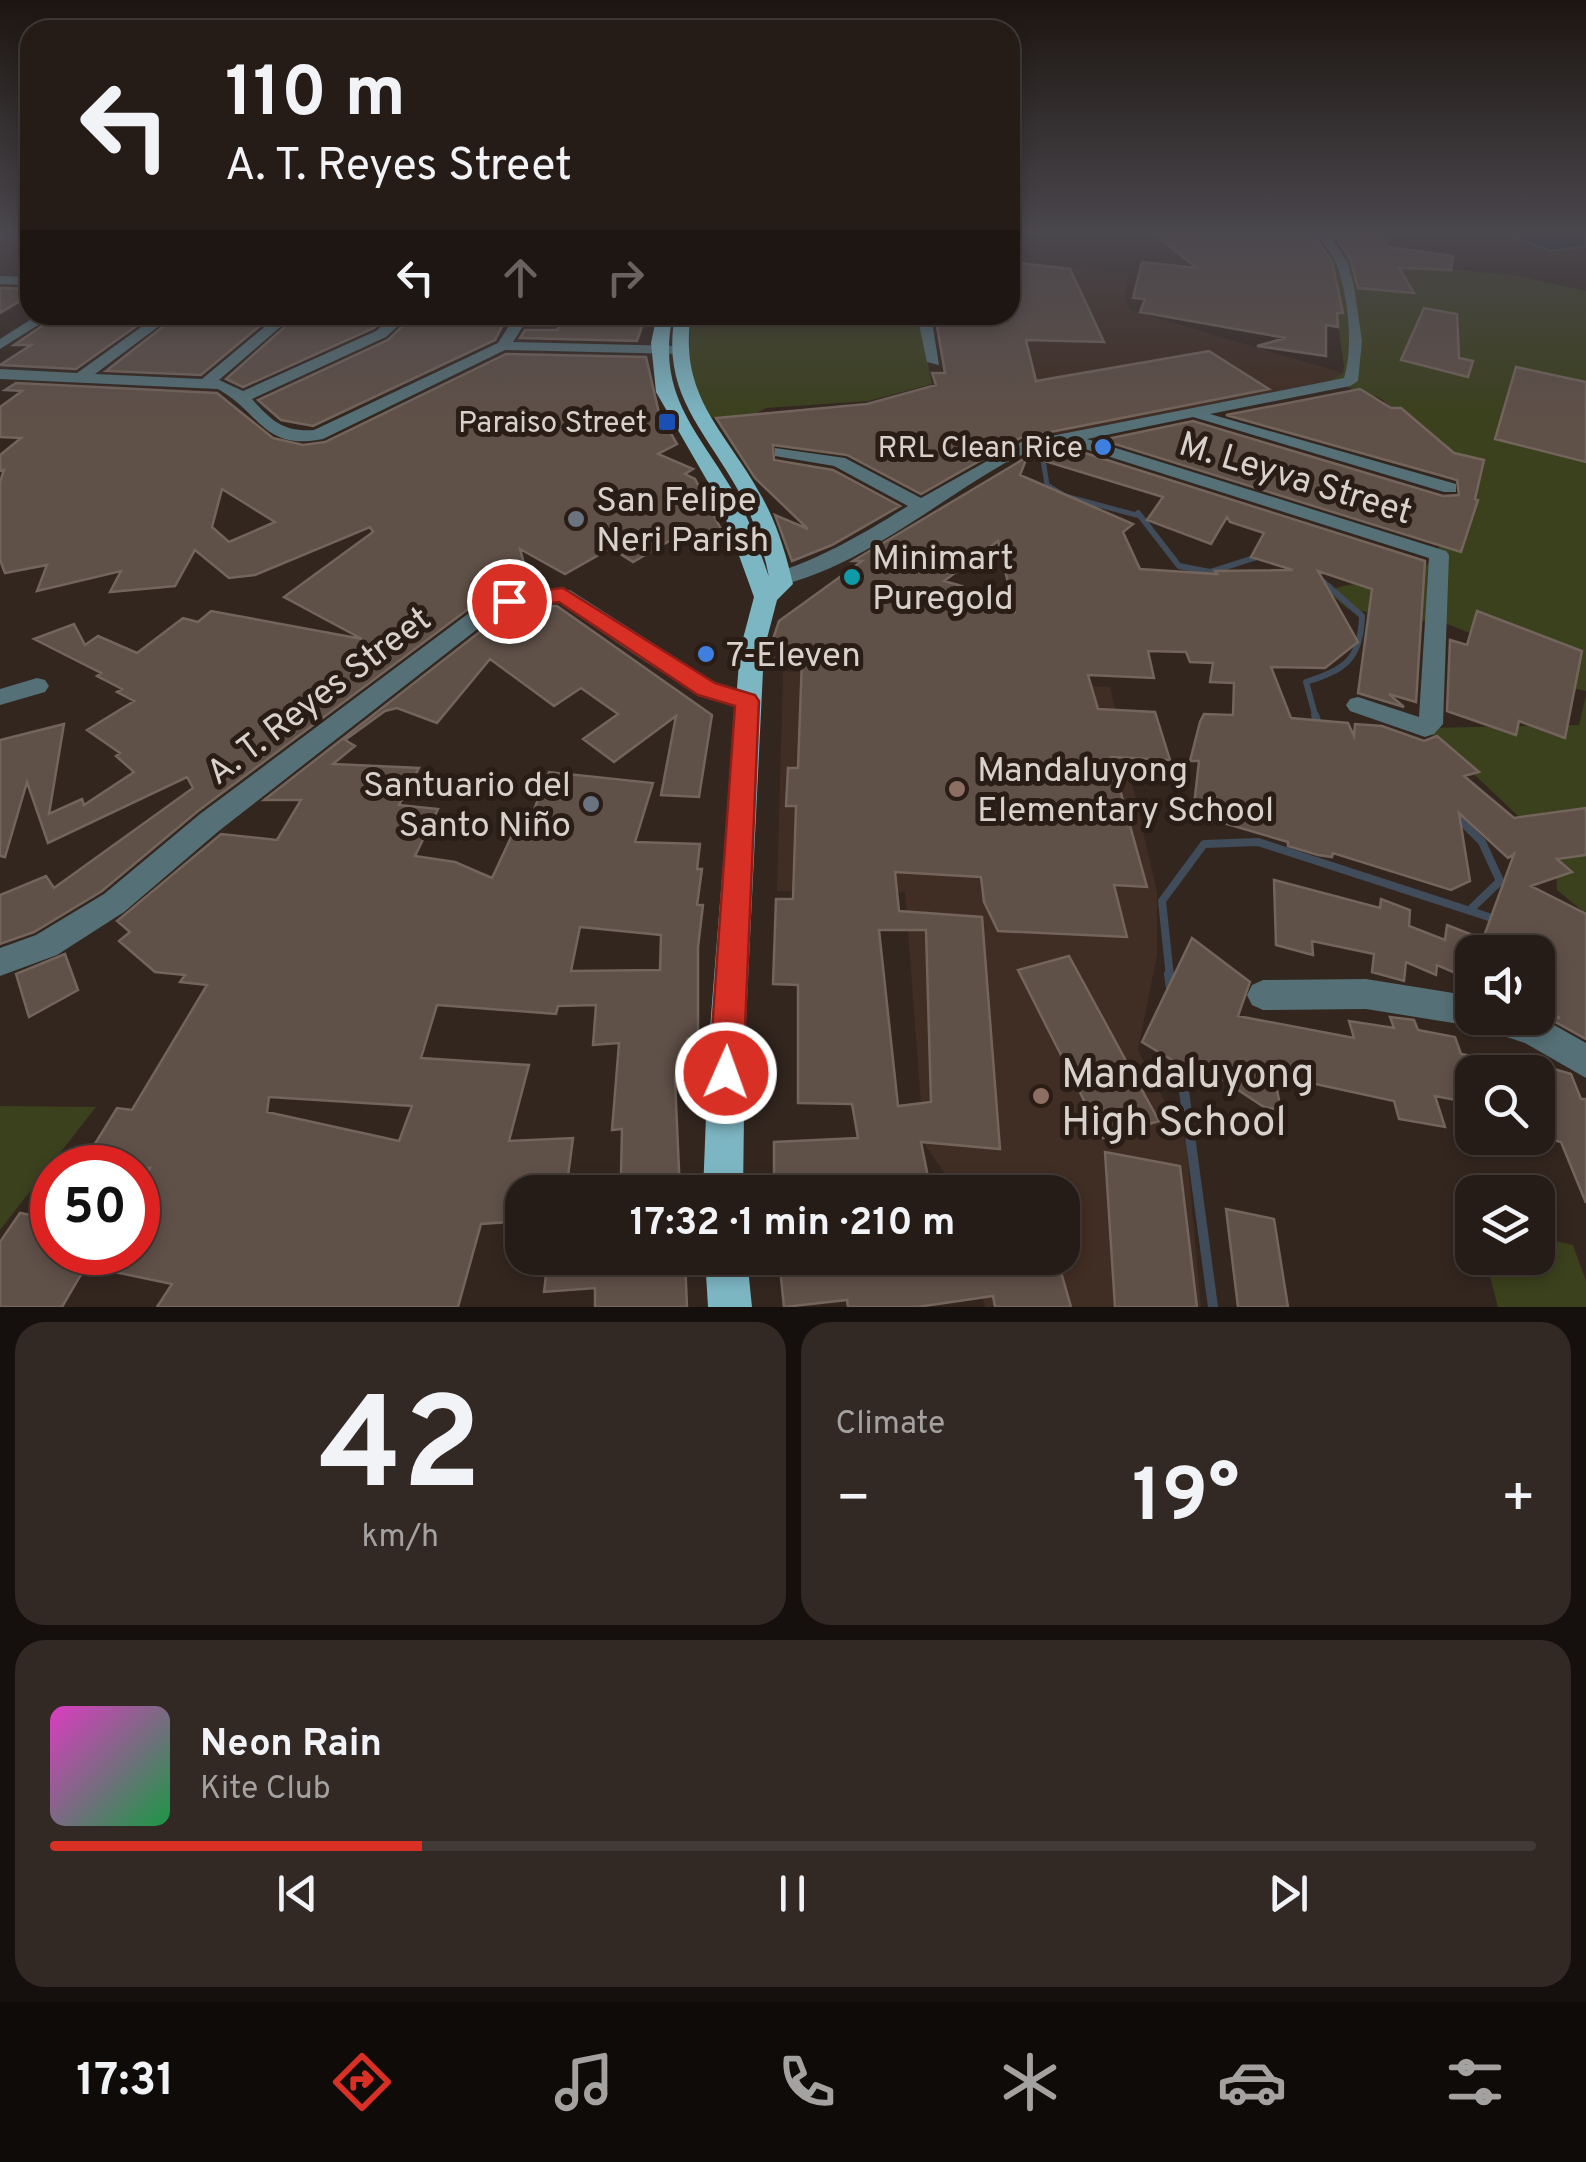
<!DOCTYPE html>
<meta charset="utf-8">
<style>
body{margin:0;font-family:Overpass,sans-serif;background:#322924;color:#f1f3f6;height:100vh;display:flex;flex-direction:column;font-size:38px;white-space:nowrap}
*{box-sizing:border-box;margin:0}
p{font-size:32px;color:#a4a1a1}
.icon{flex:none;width:55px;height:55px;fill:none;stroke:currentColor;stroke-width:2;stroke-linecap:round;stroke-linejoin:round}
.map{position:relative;height:1307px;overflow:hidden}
.panel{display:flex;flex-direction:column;gap:15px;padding:15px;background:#150f0d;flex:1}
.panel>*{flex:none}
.top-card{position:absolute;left:20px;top:20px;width:1000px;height:305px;border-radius:30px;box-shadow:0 5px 15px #0003,0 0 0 2px #423a36;background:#261c17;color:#f1f3f6;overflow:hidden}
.buttons{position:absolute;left:1455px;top:935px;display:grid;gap:20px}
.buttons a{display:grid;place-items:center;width:100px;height:100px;border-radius:20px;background:#261c17;box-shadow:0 5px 15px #0003,0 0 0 2px #423a36;font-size:50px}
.speed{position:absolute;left:30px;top:1145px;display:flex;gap:20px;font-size:50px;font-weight:700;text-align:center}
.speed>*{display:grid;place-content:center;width:130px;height:130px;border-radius:50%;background:#261c17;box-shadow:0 5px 15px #0003,0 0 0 2px #423a36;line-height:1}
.speed .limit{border:15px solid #d22;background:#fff;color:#111}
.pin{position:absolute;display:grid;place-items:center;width:85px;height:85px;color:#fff;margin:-42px;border:5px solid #fff;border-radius:50%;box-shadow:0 2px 10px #0007}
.me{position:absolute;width:110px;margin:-55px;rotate:2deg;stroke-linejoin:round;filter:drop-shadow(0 0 8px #0008)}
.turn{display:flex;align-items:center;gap:35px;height:210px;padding:0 40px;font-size:45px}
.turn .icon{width:130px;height:130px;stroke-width:2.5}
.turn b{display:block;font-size:70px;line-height:85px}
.lanes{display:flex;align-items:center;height:95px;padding:0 40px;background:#0003;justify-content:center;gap:50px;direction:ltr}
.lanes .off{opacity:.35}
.big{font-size:75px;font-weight:700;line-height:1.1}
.panel .widget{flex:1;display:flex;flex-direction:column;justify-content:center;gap:15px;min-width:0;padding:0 35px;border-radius:30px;background:#322924}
.panel .dial{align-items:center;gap:0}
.dial b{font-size:130px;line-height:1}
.song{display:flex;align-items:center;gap:30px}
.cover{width:120px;height:120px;border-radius:15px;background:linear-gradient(135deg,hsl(310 70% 55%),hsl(140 70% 35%))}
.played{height:10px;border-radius:5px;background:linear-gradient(90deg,#d93025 25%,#423a36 25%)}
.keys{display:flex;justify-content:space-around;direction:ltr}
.heat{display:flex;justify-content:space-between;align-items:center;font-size:55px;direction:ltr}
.panel .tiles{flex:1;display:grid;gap:15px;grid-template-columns:1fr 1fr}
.widget:last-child{grid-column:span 2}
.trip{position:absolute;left:505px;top:1175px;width:575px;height:100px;border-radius:30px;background:#261c17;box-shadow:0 5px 15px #0003,0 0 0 2px #423a36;font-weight:700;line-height:100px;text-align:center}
.menu{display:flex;height:160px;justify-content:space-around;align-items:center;background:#0f0b09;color:#a4a1a1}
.menu .icon{width:70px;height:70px}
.menu .on{color:#d93025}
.menu b{font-size:45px;color:#f1f3f6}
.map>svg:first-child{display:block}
.built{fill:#402d23}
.green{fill:#3b401d}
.water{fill:#00132b;stroke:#414c5b;stroke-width:2.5}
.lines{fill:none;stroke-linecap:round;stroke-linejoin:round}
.stream-far3{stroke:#414c5b;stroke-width:5}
.stream-far2{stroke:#414c5b;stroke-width:6}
.stream-far1{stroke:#414c5b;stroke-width:8}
.stream{stroke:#414c5b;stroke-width:10}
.building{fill:#5f5048;stroke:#73645c;stroke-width:2.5;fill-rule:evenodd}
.minor{fill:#557076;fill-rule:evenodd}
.major{fill:#7db6c3;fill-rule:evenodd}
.route{fill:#d93025;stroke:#8d1f18;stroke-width:2.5}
.transit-dot{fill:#1a4fb4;stroke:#291d16;stroke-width:4}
.shop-dot{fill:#3f7fe0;stroke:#291d16;stroke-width:4}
.worship-dot{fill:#6b7280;stroke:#291d16;stroke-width:4}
.culture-dot{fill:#0f9aa8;stroke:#291d16;stroke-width:4}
.education-dot{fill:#8d6e63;stroke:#291d16;stroke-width:4}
.labels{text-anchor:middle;stroke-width:10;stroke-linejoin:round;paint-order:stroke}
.far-poi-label{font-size:30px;fill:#d9d1cc;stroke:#291d16;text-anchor:end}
.street-label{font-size:35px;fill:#d9d1cc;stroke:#291d16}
.poi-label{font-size:35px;fill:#d9d1cc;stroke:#291d16;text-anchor:start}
.near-poi-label{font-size:42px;fill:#d9d1cc;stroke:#291d16;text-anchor:start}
</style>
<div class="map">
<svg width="1586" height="1307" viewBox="0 0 1586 1307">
<rect width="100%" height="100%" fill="#33261f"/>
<path class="built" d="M1010,260L1128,274L1125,298L1130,310L1343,373L1329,381L1057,435L1008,390Z
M783,671L1110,687L1157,892V955L1138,1050L1186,1142L1201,1307H985L973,1258H1062V1192H958L924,1144L905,892L777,891Z"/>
<path class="green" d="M1312,255L1517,276L1586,291V691L1515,677L1480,637L1450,625L1348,609L1328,592C1352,578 1378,588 1404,582C1435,574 1467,493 1477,464L1434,442L1380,398L1329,381L1343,373L1344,367L1334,293Z
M691,315H918L932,384L868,401L766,408L757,413L708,418L688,365Z
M1586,695V914L1557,890L1556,852L1425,728L1579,725Z
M0,1106L96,1107L0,1230Z
M1538,1237L1573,1245L1586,1281V1307H1498L1485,1258H1538Z"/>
<path class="water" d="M1505,234H1577L1586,237V246L1551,251Z"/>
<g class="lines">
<path class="stream-far3" d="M1042,453L1047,485L1065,496L1140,516"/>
<path class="stream-far2" d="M1138,513L1179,566L1210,572L1257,557
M1316,718L1306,682C1345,670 1361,659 1362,616L1319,578"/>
<path class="stream-far1" d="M1315,715L1318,724
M1456,816L1482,842L1500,881L1472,908
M1170,977L1162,901L1204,844L1258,842L1495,919"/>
<path class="stream" d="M1169,974L1171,989
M1180,1061L1213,1307"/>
</g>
<path class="building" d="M1313,234L1332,262L1343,313H1337L1338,327L1326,325V356L1257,346L1286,338L1140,312L1145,299L1133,298L1142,262L1197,268L1156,235Z
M1348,234L1383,236L1388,247L1453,256L1451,270L1399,268L1414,293L1358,288L1350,259L1335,236L1349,238Z
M1010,262L1070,269L1104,342L1026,340L1036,381L1209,351L1269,389L1020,438L921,494L847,455L773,445L774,460L833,470L900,506L832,545L792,561L775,515L808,529L755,478L716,418L867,404L936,385L932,373H945L935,315H1010Z
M0,288L30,289V295L0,313Z
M1424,308L1457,314L1459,358L1473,361L1468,377L1401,360Z
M58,315H152L76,369L0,365L31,345H14Z
M178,315H273L201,375L106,371Z
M298,315H389L374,328L243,387L226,379Z
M414,315H508L495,340L313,426L281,420L258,400L388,340Z
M566,315H646L637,341L520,338L525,330H557Z
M506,354L646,357L659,413L677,444L658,454L693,469L685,474L695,479L722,531L707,534L690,529L633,562L611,548L565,574L520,549L530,584L471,607L198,811L102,891L34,932L0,944V895L46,876L54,888L193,788L187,777L48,843L27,782L5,857L0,856V740L64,724L49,814L82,799L84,805L134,772L116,756L120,753L87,730L134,701L117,692L122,689L97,676L101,673L34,639L74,624L85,645L98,636L137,653L183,618L198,622L211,611L362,639L284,597L373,532L370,527L255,575L229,578L195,550L175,586L110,592L121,571L37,591L47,565L5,573L0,560V482L4,470L0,471V455L21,438L0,437V407L22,391L5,390L16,383L217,393L273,438L303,445L325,442ZM222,489L275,522L229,542L212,527Z
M1516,367L1586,382V462L1495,439Z
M1360,389L1391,408H1401L1454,453L1484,460L1475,499L1478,500L1461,552L1102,440L1193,421L1443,496L1459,495L1457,480L1226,415Z
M1066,447L1425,561L1416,702L1389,694L1404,707L1358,693L1372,589L1318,571L1358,642L1325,668L1271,667L1291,718L1348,723L1354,736L1355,724L1382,726L1424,741L1437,736L1479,772L1464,776L1514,818L1586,808V855L1557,859L1572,872L1531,886L1586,914V1039L1548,1018H1560L1538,1008V952H1472V980L1437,965L1436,975L1406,962L1404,981L1372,972L1374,954L1312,941L1313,955L1276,945L1274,880L1380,908L1381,899L1410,910L1409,926L1445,940L1447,925L1483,939L1514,854L1508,858L1459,813L1470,881L1451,890L1333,853L1332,857L1318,855L1288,846V842L1193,814L1199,761H1190L1200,722L1204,714L1233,715L1234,683L1210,682L1213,663L1190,662L1186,652L1148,651L1154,678L1088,675L1098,709L1155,712L1170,760L1111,757L1147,887L1114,885L1127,937L998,931L984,902L981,877L895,872L899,911L982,917L1000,1149L921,1142L931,1192H882L879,1176L806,1192H774V1142L858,1138L852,1104L798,1103V985L773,984L776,899H793L796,806H786L788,768H798L802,659L767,657L779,621L862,561H853L1027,457L1020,475L1133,524L1123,532L1140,569L1217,574L1215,571L1293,570L1251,557L1264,533L1230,522L1227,517L1211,544L1147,520L1163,497L1028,456ZM998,541L1015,612L949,609L962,586L944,581ZM879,930H926L931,1102L898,1106Z
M536,606H557L712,715L699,797L661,795L676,716L614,762L583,739L618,714L581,688L554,706L490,659L437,723L397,708L385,711L345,740L355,746L333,764L419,768L399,805L438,809L415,856L455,862L492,878L514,831L525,832L549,772L653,783L635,842L700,844L697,869H702L697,905H703L698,947V1038L687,1039L688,1079L675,1080L680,1192H522V1221L481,1224L458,1307H157L172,1284L86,1266L62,1307H0V1242L20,1213L52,1219V1252H138V1188L150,1168H80L117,1108L132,1110L207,985L180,982L185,975L155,972L119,941L130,932L117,921L221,834L277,840L301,800H264L491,623ZM580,927L661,935L660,970L571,971ZM437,1005L556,1014L558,1006L596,1005L593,1045L619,1043L612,1130L622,1129L621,1174L568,1176L573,1138L509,1141L529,1065L421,1058ZM269,1097L412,1106L399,1141L267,1112Z
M1477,611L1582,651L1565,738L1519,721L1516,735L1447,711L1450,640L1467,645Z
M1192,938L1250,982L1238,1016L1354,1038L1349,1021L1394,1028L1390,1017L1414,1020L1418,1030L1455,1037L1461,1054L1510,1063V1072H1472V1103L1435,1096L1445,1127L1399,1119L1394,1101L1274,1075L1281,1110L1264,1107L1191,1059L1187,1069L1142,1042Z
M65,954L78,990L29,1017L16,974Z
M1069,956L1137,1081L1159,1121L1103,1138L1018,970Z
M1538,1064L1571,1074L1581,1099H1586V1203L1561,1142L1538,1136Z
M1105,1152L1180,1166L1197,1307H1115Z
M1226,1209L1274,1219L1288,1307H1238Z
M548,1258H685L687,1307H595V1288L544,1292Z
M779,1258H1057L1071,1307H995L993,1296L917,1307H848L847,1300L784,1307Z"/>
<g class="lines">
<path class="minor" d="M0,234L30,235V241L0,240Z
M1317,234H1329L1347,261L1354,286L1362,341L1358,381L1350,386L1210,414L1456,484V492H1444L1193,417L1087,439L1446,551L1449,555L1443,724L1434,734L1425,737L1350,711L1346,705L1350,699L1358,697L1419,717L1429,558L1066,443L1032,450L1005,463C928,507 851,575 762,589L752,583L755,579C812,564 858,537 908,506L834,466L775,456V448L845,458L921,498L1021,442L1344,378C1354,346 1348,292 1335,260C1330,251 1323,243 1317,234Z
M0,276L30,277V285L0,284Z
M38,315H54L0,349V339Z
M158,315H174L95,374L202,379L279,315H294L219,380L243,391L376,331L395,315H410L386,337L252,399C272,421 283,432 314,430L498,343L516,315H530L513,342L679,346L686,350L679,354L505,350L323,439C263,451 261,413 218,389L0,379V369L77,373Z
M917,315H931L939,365L927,362Z
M532,588L570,590L715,683L755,695L759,701L755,707C715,719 596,626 558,602H535L489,620L220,830L124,912L57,955L0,976V948L36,935L104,894L200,814L473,610Z
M37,678L45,680L49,686L45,692L0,705V689Z
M1366,979L1472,996V1018L1538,1016L1586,1043V1078L1525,1043L1482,1029L1479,1023L1472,1026L1366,1009L1263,1010L1252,1005L1247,995L1252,985L1263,980Z"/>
<path class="major" d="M657,315H673C655,396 700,433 737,498C751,522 759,550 769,577C763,547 753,517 738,490C703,427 661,393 675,315H691C678,397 726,431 762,497C777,524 786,554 793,584L777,600L764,650L745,1041L743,1192H703L709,1041L740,650L754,597L720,503L656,392L651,343Z
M705,1258H747L752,1307H708Z"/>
</g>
<linearGradient id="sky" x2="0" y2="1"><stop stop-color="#1c1511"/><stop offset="0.56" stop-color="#4a474d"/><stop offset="1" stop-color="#4a474d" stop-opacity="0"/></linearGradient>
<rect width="1586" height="417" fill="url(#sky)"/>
<path class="route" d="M563,588L715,683L755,695L759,701L743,1073L738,1085L726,1090L714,1085L709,1073L735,706L698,695L559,602L509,608L499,601L509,594Z"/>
<rect class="transit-dot" x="657" y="412" width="20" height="20" rx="5"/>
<g class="shop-dot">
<circle cx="1103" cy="447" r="10"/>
<circle cx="706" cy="654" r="10"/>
</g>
<g class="worship-dot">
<circle cx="576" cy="519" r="10"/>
<circle cx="591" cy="804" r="10"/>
</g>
<circle class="culture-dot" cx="852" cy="577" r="10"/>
<g class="education-dot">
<circle cx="957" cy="789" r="10"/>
<circle cx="1041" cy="1096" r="10"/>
</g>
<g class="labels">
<g class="far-poi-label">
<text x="647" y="432">Paraiso Street</text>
<text x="1083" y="457">RRL Clean Rice</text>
</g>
<g class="street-label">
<text transform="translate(1296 477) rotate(17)" y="12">M. Leyva Street</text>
<text transform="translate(318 695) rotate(-37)" y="12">A. T. Reyes Street</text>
</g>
<g class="poi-label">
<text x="596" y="511">San Felipe<tspan x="596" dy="40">Neri Parish</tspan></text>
<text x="872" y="569">Minimart<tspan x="872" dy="40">Puregold</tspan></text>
<text x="726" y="666">7-Eleven</text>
<text x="977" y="781">Mandaluyong<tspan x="977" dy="40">Elementary School</tspan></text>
<text x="571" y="796" text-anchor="end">Santuario del<tspan x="571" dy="40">Santo Niño</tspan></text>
</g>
<g class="near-poi-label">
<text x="1061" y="1087">Mandaluyong<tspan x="1061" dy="48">High School</tspan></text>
</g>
</g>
</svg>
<div class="buttons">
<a><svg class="icon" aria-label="sound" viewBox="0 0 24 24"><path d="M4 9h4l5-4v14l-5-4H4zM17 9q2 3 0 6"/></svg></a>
<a><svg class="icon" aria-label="search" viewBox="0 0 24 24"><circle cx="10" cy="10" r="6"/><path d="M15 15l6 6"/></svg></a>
<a><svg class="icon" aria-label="layers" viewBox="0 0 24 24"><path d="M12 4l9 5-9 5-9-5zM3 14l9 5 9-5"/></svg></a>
</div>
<div class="speed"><div class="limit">50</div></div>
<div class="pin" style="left:509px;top:601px;background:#d93025"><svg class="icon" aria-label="arrive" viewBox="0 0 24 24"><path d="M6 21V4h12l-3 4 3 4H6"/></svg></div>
<svg class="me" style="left:726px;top:1073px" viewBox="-20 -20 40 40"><circle r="17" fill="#d93025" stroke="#fff" stroke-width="3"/><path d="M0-11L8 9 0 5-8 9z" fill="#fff"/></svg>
<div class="trip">17:32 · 1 min · 210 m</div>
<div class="top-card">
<div class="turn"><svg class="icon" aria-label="left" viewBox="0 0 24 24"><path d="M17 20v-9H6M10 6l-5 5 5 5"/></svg><div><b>110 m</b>A. T. Reyes Street</div></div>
<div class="lanes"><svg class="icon" aria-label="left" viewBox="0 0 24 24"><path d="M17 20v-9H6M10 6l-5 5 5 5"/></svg><svg class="icon off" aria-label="ahead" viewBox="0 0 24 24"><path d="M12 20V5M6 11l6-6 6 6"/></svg><svg class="icon off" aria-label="right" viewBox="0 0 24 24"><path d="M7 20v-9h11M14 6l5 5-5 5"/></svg></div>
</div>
</div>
<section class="panel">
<div class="tiles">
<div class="widget dial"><b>42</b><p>km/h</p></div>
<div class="widget"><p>Climate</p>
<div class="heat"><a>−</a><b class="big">19°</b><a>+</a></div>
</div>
<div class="widget">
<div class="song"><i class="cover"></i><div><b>Neon Rain</b><p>Kite Club</p></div></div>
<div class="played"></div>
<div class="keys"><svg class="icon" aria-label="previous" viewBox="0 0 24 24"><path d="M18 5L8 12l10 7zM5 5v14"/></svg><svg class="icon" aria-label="pause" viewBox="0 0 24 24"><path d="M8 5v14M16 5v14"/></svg><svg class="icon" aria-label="next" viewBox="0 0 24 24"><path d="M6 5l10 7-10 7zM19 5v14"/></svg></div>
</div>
</div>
</section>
<nav class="menu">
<b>17:31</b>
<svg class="icon on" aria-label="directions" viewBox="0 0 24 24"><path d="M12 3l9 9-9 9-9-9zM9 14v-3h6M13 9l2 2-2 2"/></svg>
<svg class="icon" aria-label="music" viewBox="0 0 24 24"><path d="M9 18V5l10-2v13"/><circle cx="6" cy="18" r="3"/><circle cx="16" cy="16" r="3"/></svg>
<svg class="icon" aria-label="phone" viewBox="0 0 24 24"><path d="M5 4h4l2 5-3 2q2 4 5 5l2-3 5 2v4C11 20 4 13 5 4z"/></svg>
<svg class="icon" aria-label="climate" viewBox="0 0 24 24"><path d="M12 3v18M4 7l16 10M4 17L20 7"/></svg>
<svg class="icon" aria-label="car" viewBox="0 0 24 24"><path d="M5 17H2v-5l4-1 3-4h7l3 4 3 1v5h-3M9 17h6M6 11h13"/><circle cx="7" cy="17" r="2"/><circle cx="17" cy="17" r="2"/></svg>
<svg class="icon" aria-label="filters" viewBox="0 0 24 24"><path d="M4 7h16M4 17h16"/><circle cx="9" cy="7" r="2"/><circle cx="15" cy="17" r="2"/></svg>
</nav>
